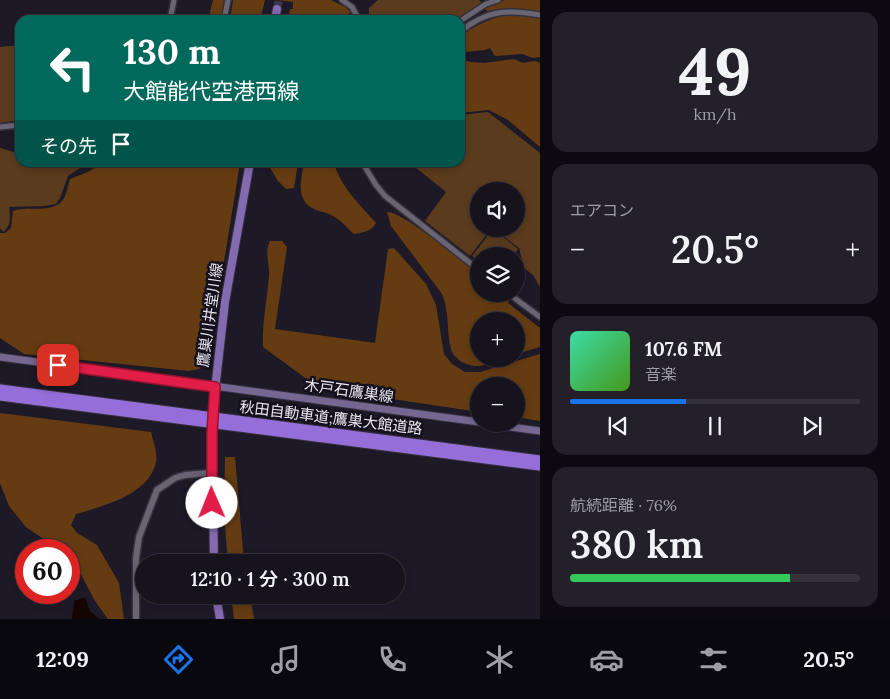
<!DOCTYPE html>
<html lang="ja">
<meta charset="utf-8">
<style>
body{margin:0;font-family:Lora,"Noto Sans JP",serif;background:#23202a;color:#f1f3f6;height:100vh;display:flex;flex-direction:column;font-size:19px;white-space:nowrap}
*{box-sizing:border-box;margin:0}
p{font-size:16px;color:#9e9ea4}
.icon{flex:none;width:28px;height:28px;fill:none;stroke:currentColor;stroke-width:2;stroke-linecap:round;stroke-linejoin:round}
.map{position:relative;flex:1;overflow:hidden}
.drawer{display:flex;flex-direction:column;gap:12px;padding:12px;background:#0c0a10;width:350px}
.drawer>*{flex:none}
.banner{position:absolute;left:15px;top:15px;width:450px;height:152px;border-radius:15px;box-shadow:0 2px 8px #0003,0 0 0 1px #35323b;background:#00695c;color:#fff;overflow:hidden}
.controls{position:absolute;left:470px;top:182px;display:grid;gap:10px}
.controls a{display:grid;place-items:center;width:55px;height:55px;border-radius:50%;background:#16131d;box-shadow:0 2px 8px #0003,0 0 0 1px #35323b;font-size:25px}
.speed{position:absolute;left:15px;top:539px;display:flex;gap:10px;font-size:25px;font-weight:700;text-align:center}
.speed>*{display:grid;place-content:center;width:65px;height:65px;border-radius:50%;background:#16131d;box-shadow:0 2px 8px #0003,0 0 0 1px #35323b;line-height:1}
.speed .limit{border:8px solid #d22;background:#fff;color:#111}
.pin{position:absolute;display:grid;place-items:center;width:42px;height:42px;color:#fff;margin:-21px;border-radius:10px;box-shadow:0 2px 8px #0006}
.me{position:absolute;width:55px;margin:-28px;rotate:359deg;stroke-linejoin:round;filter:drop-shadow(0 0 4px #0008)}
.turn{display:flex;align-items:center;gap:18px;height:105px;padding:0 25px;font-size:22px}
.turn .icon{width:65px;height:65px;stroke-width:2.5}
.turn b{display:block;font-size:35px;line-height:42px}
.then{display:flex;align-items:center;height:48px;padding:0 25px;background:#0003;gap:10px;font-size:19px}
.big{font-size:38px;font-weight:600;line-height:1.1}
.drawer .widget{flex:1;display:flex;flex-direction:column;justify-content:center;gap:8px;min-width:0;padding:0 18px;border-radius:15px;background:#23202a}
.drawer .dial{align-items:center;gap:0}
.dial b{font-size:65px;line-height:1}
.song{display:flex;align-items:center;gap:15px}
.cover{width:60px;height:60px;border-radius:8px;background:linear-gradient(135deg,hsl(160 70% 55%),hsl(100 70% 35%))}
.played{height:5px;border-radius:2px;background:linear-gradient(90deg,#1a73e8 40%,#35323b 40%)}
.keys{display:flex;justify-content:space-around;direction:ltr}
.heat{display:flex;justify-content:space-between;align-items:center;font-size:28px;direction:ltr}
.charge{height:8px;border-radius:4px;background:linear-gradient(90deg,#34c759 76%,#35323b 0)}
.trip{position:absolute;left:135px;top:554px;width:270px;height:50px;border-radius:25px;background:#16131d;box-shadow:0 2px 8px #0003,0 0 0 1px #35323b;font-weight:600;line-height:50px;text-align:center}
.dock{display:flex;height:80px;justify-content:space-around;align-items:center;background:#09080c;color:#9e9ea4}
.dock .icon{width:35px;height:35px}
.dock .selected{color:#1a73e8}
.dock b{font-size:22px;color:#f1f3f6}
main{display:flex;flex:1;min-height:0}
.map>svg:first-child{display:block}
.green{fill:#5a3b1d}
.forest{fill:#653c12}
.water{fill:#150500}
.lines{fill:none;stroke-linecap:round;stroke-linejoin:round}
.primary-tunnel{stroke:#3c3845;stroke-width:8;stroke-dasharray:8 4;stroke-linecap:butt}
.minor-casing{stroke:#35323c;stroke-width:8}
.tertiary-casing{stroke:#35323c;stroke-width:9}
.secondary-casing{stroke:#35323c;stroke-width:9}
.primary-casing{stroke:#35323c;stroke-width:10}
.motorway-casing{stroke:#35323c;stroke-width:11}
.minor{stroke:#696474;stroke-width:5}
.tertiary{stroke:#696474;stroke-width:6}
.secondary{stroke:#766792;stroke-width:7}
.primary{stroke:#846ab1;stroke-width:8}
.motorway{stroke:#966ed9;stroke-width:9}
.primary-bridge-casing{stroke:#35323c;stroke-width:10;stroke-linecap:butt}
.primary-bridge{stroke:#846ab1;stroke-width:8}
.route-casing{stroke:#92132f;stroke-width:12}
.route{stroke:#e11d48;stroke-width:9}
.labels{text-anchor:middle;stroke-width:5;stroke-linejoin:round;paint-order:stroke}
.street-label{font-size:15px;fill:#e8e5ef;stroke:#14101d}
</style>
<main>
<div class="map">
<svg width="540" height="619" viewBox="0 0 540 619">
<rect width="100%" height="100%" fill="#1e1927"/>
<path class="green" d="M378,0H479L482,3L458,20H369V8Z
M20,45V120L0,123V47Z
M488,112L540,153V287L533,275L519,264L522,260L519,248L494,229H516V191H479V229H491L470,256L425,221L446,192L410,163L460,162V115Z
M0,148L14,152L20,149V162L87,163L68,176L60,198L56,204L45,206L9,207C10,217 12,225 3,232L0,228Z
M493,229L518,249L513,256H479V261L472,256Z"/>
<path class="forest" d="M213,0H224L221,20H208Z
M233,0H265L260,20H230Z
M277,0H331L345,7L351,12L342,20H288L290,9H293V2Z
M505,0H540V12L511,8L487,11L485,9L488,5Z
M516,14L540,18V57L533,58L522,54L495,56L490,48L485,50L464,52L463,59L470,62L485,63L514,59L523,63L535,61L540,63V147L508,120L489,110L460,113V37C478,23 494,16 516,14Z
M104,162L240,163L208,360L199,369L189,371L24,354L0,338V233H5L11,228L13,211C29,205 54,215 64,198C67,193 68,185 70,179L88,172Z
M267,163H298L294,188L286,189L278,181Z
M304,163H334C340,186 360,205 376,223C372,231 362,233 354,234C347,228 341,220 333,216C327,212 320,212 314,209C295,200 301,179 304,163Z
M387,212C401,210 464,263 479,274V294H505L510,298L508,303L540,328V347L516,354V321H479V359H503C496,361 487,365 480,366C469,367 454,360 451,349C446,331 450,312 442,294L391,226Z
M270,241H282L287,247L275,329L375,343L388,249L394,248L426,284L436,305L444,354L452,364L465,372H480L540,354V421L516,417V386H479V412L319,388L263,347C262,323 267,300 269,276C270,264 264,252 270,241Z
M0,413L151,432C153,441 158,454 156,462C149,495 103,506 76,514L71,525L77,533L97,545L119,583L124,619H108L95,601L76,565L69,557V550H60L26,527L9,506L0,483Z
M225,457H235L244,562H228L224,516Z
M231,595H250L254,619H234Z"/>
<path class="water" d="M85,597L90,611L99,619H72L74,601Z"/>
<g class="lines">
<path class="primary-tunnel" d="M277,9L279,0"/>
<defs>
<path id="minor" d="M342,0L352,7L359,20
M170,20L174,0
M224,20L228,0
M460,21L486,4L498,0
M460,32C486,10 508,9 540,15
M0,127L20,125
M362,162L376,185L385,196L479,270
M509,294L540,317"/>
<path id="tertiary" d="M136,619V558L139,537L157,490L175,478L185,475L211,473"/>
<path id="secondary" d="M0,357L479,422
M489,424L540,431"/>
<path id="primary" d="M275,20L277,9
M213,407L225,302L250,162
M212,433L214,562
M216,595L220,619"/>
<path id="motorway" d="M0,389L540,460
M0,396L540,466"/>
</defs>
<use href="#minor" class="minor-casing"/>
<use href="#tertiary" class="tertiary-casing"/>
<use href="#secondary" class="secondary-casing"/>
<use href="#primary" class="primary-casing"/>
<use href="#motorway" class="motorway-casing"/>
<use href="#minor" class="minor"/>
<use href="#tertiary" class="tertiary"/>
<use href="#secondary" class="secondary"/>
<use href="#primary" class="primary"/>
<use href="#motorway" class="motorway"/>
<defs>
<path id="primary-bridge" d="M212,433L213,407"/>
</defs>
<use href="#primary-bridge" class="primary-bridge-casing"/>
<use href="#primary-bridge" class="primary-bridge"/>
</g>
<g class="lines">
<defs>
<path id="route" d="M58,365L215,387L212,433V503"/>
</defs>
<use href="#route" class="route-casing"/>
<use href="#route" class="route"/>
</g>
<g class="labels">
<g class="street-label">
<text transform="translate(210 315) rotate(-82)" y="5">鷹巣川井堂川線</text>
<text transform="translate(349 391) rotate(8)" y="5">木戸石鷹巣線</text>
<text transform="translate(331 418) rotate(7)" y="5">秋田自動車道;鷹巣大館道路</text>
</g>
</g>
</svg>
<div class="controls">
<a><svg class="icon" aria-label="sound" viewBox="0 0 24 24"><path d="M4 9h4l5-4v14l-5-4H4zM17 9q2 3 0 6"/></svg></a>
<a><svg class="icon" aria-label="layers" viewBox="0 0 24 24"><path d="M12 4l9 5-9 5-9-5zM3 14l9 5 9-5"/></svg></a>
<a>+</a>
<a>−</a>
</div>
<div class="speed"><div class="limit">60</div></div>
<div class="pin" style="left:58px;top:365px;background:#d93025"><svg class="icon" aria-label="arrive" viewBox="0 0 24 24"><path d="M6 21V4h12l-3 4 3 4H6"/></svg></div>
<svg class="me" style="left:212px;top:503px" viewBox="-20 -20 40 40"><circle r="19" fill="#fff"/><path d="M0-13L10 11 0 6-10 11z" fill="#e11d48"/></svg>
<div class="trip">12:10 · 1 分 · 300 m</div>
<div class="banner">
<div class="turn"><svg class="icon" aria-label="left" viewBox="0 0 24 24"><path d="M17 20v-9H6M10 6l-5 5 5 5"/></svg><div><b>130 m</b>大館能代空港西線</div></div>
<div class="then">その先<svg class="icon" aria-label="arrive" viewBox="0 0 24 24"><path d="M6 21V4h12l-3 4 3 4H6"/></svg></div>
</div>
</div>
<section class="drawer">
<div class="widget dial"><b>49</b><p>km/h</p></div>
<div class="widget"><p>エアコン</p>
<div class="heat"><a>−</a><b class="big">20.5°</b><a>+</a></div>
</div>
<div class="widget">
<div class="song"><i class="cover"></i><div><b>107.6 FM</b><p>音楽</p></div></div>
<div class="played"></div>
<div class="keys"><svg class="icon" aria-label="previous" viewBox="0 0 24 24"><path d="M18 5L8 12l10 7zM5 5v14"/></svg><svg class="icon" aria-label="pause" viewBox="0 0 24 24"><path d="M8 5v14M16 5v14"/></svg><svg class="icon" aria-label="next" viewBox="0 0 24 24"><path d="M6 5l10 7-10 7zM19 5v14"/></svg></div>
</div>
<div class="widget"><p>航続距離 · 76%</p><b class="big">380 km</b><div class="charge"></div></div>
</section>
</main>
<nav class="dock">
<b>12:09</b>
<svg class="icon selected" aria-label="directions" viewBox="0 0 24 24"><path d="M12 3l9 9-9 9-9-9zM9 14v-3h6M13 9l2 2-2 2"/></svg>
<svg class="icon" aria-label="music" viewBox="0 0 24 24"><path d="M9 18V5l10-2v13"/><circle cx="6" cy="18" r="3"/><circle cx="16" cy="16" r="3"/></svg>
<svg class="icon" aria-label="phone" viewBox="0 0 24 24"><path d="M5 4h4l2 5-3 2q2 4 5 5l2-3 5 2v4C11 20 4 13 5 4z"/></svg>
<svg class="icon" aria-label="climate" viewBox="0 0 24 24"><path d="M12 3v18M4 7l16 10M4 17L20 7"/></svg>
<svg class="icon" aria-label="car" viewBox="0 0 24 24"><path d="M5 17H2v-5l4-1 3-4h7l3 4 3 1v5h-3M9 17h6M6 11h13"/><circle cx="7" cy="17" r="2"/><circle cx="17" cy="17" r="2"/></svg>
<svg class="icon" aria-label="filters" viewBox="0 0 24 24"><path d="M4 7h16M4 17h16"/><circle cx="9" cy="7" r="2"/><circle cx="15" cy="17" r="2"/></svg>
<b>20.5°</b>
</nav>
